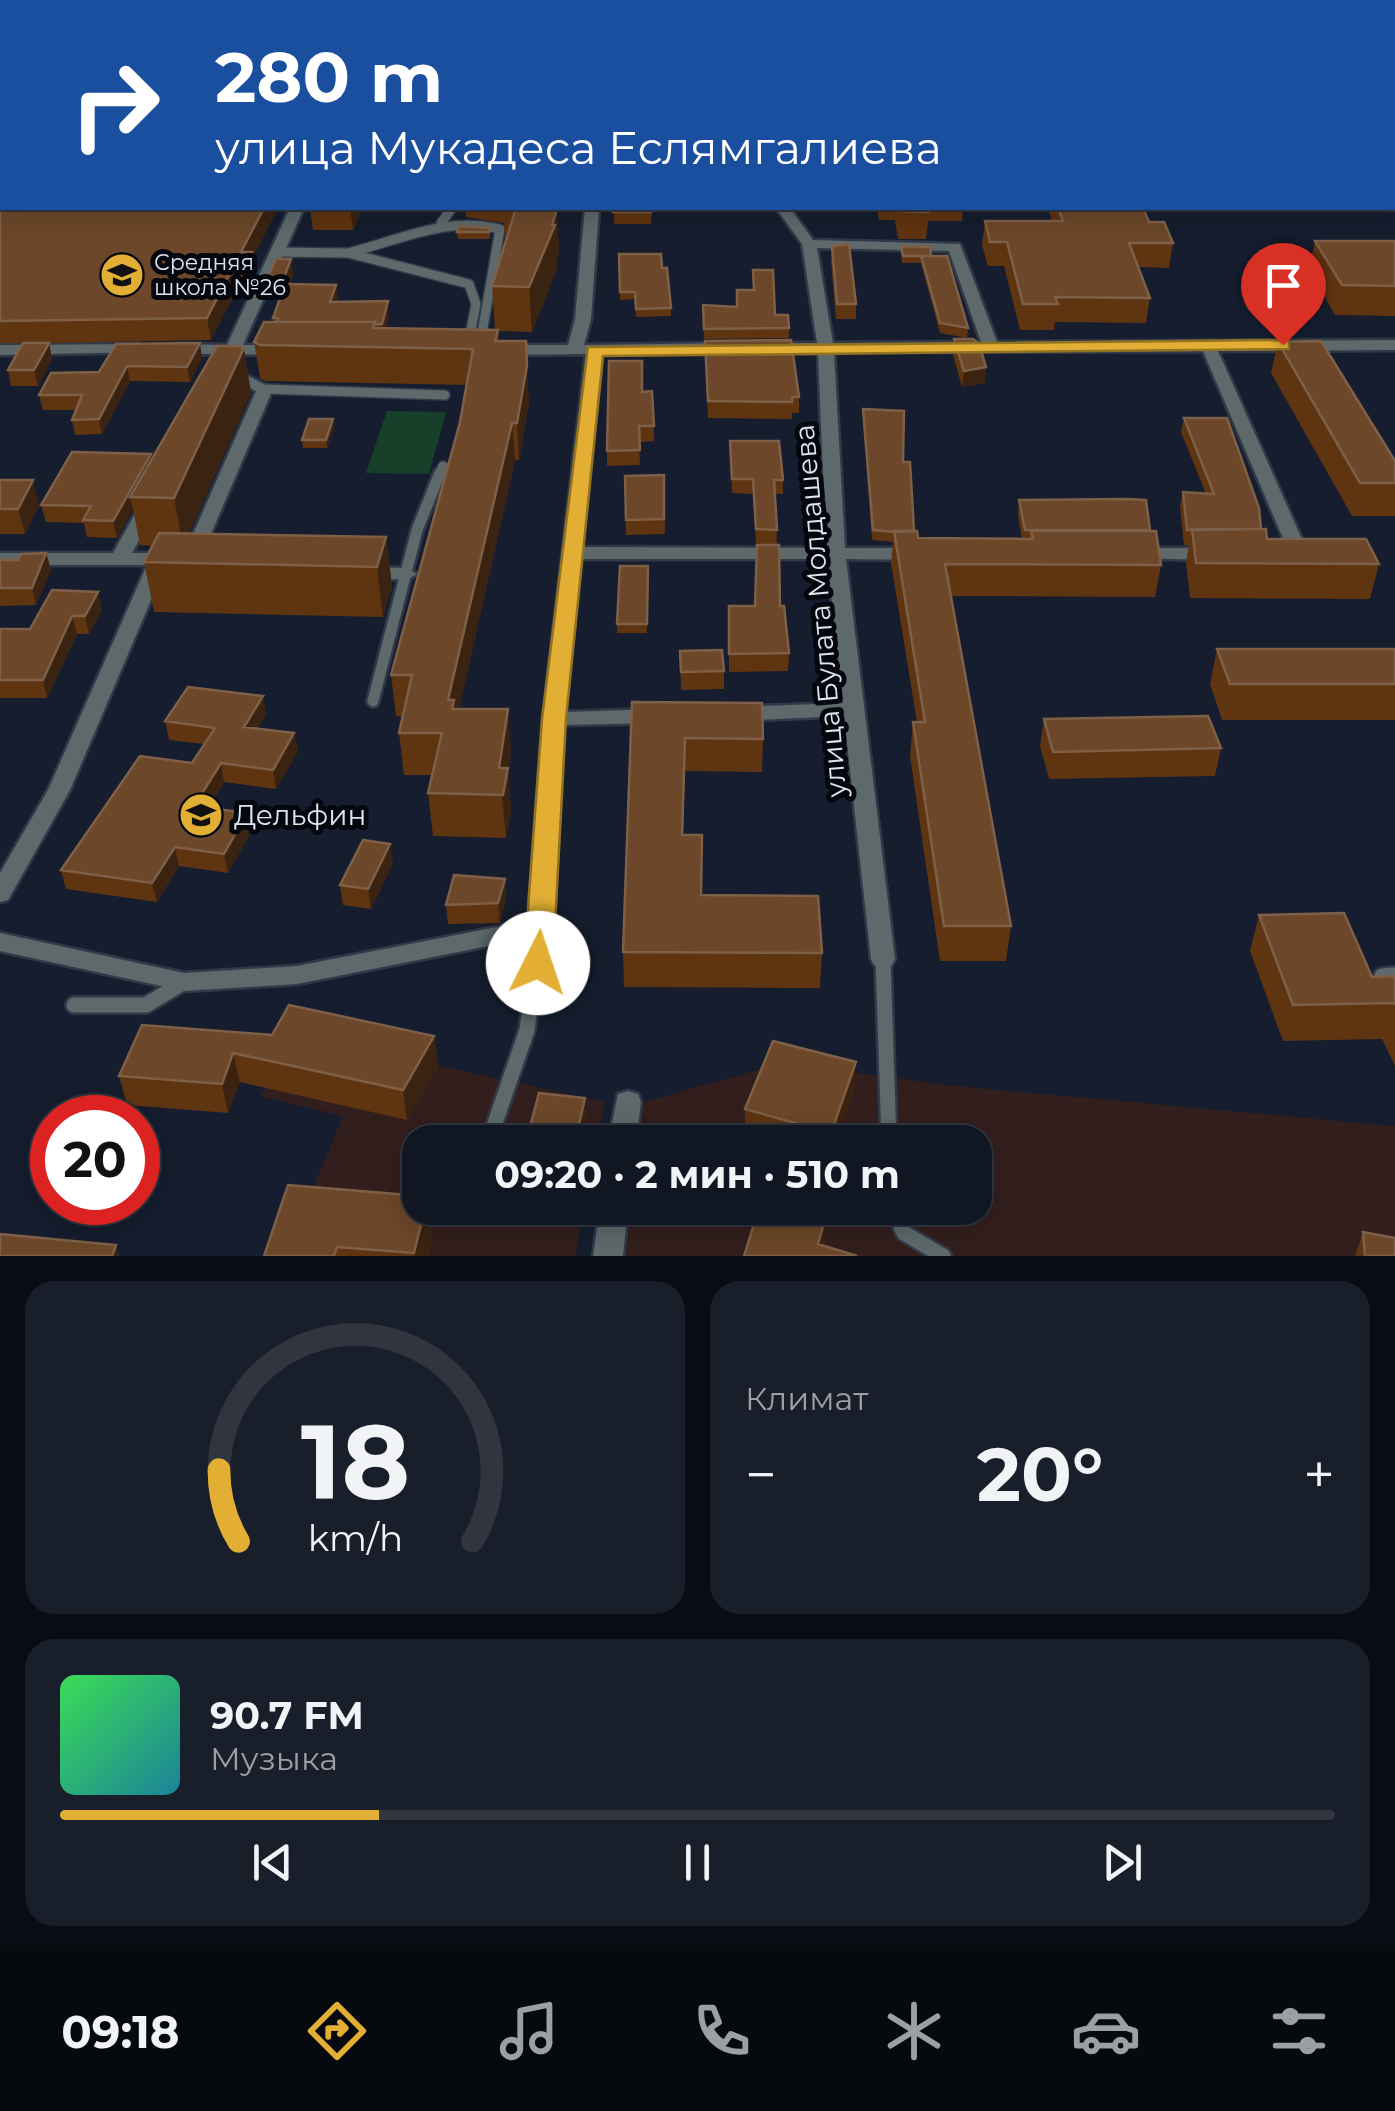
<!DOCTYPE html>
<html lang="ru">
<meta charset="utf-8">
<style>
body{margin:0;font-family:Montserrat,sans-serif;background:#191f2a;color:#f1f3f6;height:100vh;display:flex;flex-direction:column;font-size:38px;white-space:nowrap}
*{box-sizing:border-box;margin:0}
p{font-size:32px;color:#9c9fa5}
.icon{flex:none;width:55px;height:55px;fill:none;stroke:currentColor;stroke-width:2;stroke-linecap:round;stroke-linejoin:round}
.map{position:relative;height:1256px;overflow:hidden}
.details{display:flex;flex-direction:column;gap:25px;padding:25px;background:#090c13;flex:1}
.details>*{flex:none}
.banner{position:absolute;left:0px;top:0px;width:1395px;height:210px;box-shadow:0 5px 25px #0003,0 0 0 2px #303540;background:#1a4fa0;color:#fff;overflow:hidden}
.speed{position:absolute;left:30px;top:1095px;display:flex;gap:20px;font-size:50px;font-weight:700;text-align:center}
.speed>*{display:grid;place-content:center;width:130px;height:130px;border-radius:50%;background:#101622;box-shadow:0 5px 25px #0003,0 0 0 2px #303540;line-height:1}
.speed .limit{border:15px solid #d22;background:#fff;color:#111}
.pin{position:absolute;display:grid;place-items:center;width:85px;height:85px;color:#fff;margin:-102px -42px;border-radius:50% 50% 50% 0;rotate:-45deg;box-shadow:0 0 10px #0007}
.pin .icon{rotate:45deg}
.me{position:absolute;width:110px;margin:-55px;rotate:4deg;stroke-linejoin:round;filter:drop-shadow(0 0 8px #0008)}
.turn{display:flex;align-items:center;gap:35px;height:210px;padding:0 50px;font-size:45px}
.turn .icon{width:130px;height:130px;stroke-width:2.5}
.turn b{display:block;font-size:70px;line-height:85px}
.big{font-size:75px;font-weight:700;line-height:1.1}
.details .card{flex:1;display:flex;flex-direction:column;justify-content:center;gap:15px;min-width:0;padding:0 35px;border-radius:30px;background:#191f2a}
.details .dial{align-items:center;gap:0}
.dial svg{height:260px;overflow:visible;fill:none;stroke:#303540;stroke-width:7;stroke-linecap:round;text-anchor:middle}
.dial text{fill:#f1f3f6;stroke:none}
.song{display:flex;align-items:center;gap:30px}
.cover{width:120px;height:120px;border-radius:15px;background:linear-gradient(135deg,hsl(130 70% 55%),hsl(190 70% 35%))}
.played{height:10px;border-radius:5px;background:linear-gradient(90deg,#e2af34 25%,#303540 25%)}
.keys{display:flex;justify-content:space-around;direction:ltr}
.heat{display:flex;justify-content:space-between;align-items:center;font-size:55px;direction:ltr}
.details .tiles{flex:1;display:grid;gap:25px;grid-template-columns:1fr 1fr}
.card:last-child{grid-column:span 2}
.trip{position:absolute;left:402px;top:1125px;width:590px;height:100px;border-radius:30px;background:#101622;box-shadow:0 5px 25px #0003,0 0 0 2px #303540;font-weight:700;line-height:100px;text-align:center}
.menu{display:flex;height:160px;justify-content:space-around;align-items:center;background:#06090e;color:#9c9fa5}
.menu .icon{width:70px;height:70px}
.menu .active{color:#e2af34}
.menu b{font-size:45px;color:#f1f3f6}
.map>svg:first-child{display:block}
.industrial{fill:#321f1d}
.green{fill:#17402a}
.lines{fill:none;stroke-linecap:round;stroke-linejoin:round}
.service-far3-casing{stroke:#313949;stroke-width:9}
.service-far2-casing{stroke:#313949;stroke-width:12}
.service-far1-casing{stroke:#313949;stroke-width:16}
.service-casing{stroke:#313949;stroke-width:20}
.minor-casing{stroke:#313949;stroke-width:5}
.tertiary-casing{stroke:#313949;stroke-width:5}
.secondary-casing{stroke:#313949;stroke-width:25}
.primary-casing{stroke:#313949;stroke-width:5}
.service-far3{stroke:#5d696b;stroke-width:6}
.service-far2{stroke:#5d696b;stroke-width:9}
.service-far1{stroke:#5d696b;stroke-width:11}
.service{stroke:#5d696b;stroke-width:15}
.minor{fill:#5d696b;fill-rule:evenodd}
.tertiary{fill:#5d696b;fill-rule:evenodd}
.secondary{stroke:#819598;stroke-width:20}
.primary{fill:#9cb7bb;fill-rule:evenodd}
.wall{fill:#5f3411}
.shaded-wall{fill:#3b2312}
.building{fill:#6c4729;stroke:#7e6048;stroke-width:2.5}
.route{fill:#e2af34;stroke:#937222;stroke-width:2.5}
.labels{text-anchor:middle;stroke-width:10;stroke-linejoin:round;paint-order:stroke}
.far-poi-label{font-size:22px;fill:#dee4f0;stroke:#05070f;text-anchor:start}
.street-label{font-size:28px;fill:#dee4f0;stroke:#05070f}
.poi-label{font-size:28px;fill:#dee4f0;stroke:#05070f;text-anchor:start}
</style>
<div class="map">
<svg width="1395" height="1256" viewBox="0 0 1395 1256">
<rect width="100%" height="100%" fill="#151d2e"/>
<path class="industrial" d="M294,1034L605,1102L597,1142H420V1208H583L576,1256H285L343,1116L261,1096Z
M784,1063L955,1086L1395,1126V1256H619L624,1208H975V1142H631L636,1104Z"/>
<path class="green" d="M387,411L446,412L429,474L366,473Z"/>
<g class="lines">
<defs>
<path id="service-far3" d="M265,2L270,0
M501,2L505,0
M1392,75L1395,80"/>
<path id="service-far2" d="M441,223L452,208
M275,252L348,253L469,284L476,304L468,345
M348,253C400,240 446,216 500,229L480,345
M265,389L445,395
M439,476L443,466"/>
<path id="service-far1" d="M373,701L417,530L440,473"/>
<path id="service" d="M883,959L889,1142
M1382,976L1395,975
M74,1005H146L184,982
M494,1126L527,1030L540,928
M893,1208L904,1233L943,1256"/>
<path id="minor" d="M910,0H920V2H910Z
M290,208H304L243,345H283L291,350L283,355L239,354L235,363L239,371L273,389L201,557L192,563L185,561L183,557L256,391L227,377L219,363L223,354H177L169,349L177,344L227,345Z
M585,208H599L591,319L584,345L733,343L741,348L733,353L602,354L582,547L826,548L818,353H767L759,348L767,343H817L802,244L776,208H790L813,240L960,244L997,342L1395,340V350L1218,351L1309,555L1300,561L1284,559L1282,555L1288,550L1203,351L834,352L845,548H917L926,554L917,560L846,559L895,959L892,965L883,968L874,965L871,959L844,716L736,721L725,714L736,707L843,703L827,559H581L565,712L657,709L668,716L657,723L564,725L552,928L549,934L297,984L184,991L0,951V933L184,973L297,966L528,921L543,719L586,354L502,355L494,350L502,345H568L575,319ZM817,248L949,251L981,342L833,343Z
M138,344L146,349L144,352L0,355V345Z
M149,500L158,505L132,553H173L182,559L180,563L166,565L70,790L8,900L0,902V873L48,790L147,565H0V553H113L140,505Z
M1136,548H1212L1221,554L1212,560L1129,558L1127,554Z
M366,567L407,568L417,574L407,580L359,577L356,573L359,569Z
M628,1091L638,1094L641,1102L636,1142H608L618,1094Z
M600,1208H628L623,1256H593Z"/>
<path id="tertiary" d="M178,0H196L197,2H180Z
M0,3H2V11H0Z"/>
<path id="secondary" d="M661,2L665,0"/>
<path id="primary" d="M57,0H78L80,2H59Z
M85,0H106L108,2H87Z
M1392,80H1395V90H1392Z"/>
</defs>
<use href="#service-far3" class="service-far3-casing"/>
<use href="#service-far2" class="service-far2-casing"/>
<use href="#service-far1" class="service-far1-casing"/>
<use href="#service" class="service-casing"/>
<use href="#minor" class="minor-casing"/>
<use href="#tertiary" class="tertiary-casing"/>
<use href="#secondary" class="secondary-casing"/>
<use href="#primary" class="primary-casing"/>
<use href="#service-far3" class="service-far3"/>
<use href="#service-far2" class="service-far2"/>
<use href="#service-far1" class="service-far1"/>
<use href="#service" class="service"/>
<use href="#minor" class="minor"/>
<use href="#tertiary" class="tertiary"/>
<use href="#secondary" class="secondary"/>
<use href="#primary" class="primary"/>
</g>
<path class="wall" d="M276,0H305L300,2H281Z
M1035,0H1107V2H1035Z
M0,14H2V208H278L253,257L255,274L246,295H234L211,340L44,343H49L52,359L38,386H11L8,370L23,343H0V118L2,116H0Z
M1392,111L1395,114V159H1392Z
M310,208H363L353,230H313Z
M465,208H556L559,251L557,257V268L532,332L498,331L499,341L529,402L519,460H515L459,709L511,751L508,772L511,811L506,838L433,836L428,793L433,775H404L399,733L402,717L396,716L391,675L460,422L467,385L265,381L260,378L254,342L273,322V318L281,295H269L267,280L293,274L289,284L338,300V302L389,317L386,328L495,330L492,286L505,243L504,223L466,217Z
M614,208H652L651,224H614Z
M877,208H963L962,221H928L926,239H898L895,220H879Z
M1048,208H1143L1149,222L1173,243L1169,268L1138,267L1150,298L1146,323L1055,322L1054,330H1020L1004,266H988L982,245L985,221H1052Z
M490,228V239H458L457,232Z
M1315,241H1395V316L1335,315L1309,270Z
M832,246L856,304V319H836L831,261Z
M901,246L931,256L968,328L967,338L940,333L921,263H902Z
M619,254L662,268L671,308V316L636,317L635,299L620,300Z
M703,305L775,315L789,328V338L704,339Z
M954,339L986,367L985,383L962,387L953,355Z
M1278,342L1395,461V516H1352L1271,373Z
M116,344L202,358L190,382L130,381L102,434L75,435L72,420L76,410H43L39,395L99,372Z
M705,356L799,397V413H792V419L708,418Z
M652,391L654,441L639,442L640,465L607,466V451Z
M251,393L189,533L386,537L392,586L383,617L154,612L144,562L152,546L140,545L133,509L117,538L87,537L84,523L46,522L41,505L152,459Z
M863,409L903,462L914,531L918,538L1022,539L1018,515L1019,500L1150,531L1161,565L1155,597L951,596L1011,926L1006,961H940L910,756L913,722H917L891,563L893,542L872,540L863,419Z
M1184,418L1267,539L1379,564L1370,599L1190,598L1186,563L1189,545H1184L1180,506L1183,492L1206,494L1181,432Z
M333,419L334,427L327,448H303L302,440Z
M730,441L783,480V494H775L777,544H756L753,494L732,493Z
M664,475L665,534L626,535L625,476Z
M0,480L39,505L25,534H0Z
M46,553L51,570L36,605L0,606V560H18Z
M648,566L647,633H617V624Z
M52,590L102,609L89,634H77L47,698H0V629H30Z
M729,606H780L789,653L788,671L729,672Z
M1217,649H1395V720H1222L1210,684Z
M680,651L724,671V689L681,690Z
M632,702L763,739L762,772L685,771L683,835L702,895L822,953L820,988L624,987L623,952Z
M266,714L258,728L294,733L298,751L276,789L224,782L209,808L247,813L251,832L228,873L179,866L157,902L66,889L61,870L192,763L204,744L169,740L165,721Z
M1044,719L1221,748L1215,776L1049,779L1040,746Z
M393,863L371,909L343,905L340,885Z
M505,879L506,898L500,923L448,924L446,905Z
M1259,915L1372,977L1395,976V1066L1382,1039L1283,1041L1250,951Z
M272,1035L434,1036L438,1065L407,1120L240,1082L228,1113L127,1105L119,1076Z
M854,1092L836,1142H758L745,1139V1109Z
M513,1208H565L562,1224L514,1218Z
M1363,1232L1395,1256H1355Z
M433,1235L428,1256H264Z"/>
<path class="shaded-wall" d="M454,0H479L475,2H450Z
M264,208H278L253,257L255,274L246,295L241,252Z
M350,208H363L353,230Z
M557,209L559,251L557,257V268L532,332L529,287Z
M291,259L293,274L285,295L283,280Z
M230,273L234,295L211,340L207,318Z
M336,285L338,300L332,317L330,302Z
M388,301L389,317L383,340L382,324Z
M526,341L529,402L519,460L517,423Z
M49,343L52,359L38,386L34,370Z
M200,343L202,358L190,382L187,367Z
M244,348L251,393L183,546L174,498Z
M127,366L130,381L102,434L99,419Z
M986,367L985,383L962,387L964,371Z
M333,419L334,427L327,448L326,440Z
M512,423L515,460L456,723L448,700Z
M151,454L154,470L130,497L133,509L117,538L113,521Z
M33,480L39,505L25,534L18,509Z
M386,537L392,586L383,617L377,567Z
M46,553L51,570L36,605L32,588Z
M98,592L102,609L89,634L85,616Z
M72,616L77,634L47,698L43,680Z
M263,696L266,714L248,745L244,727Z
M508,709L511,751L508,772L511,811L506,838L499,768Z
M294,733L298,751L276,789L273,770Z
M221,763L224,782L198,825L194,806Z
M247,813L251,832L228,873L224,854Z
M390,844L393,863L371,909L368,889Z
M175,847L179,866L157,902L152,883Z
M505,879L506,898L500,923L498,903Z
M434,1036L438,1065L407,1120L403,1090Z
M233,1053L240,1082L228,1113L222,1084Z
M856,1062L854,1092L836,1142H830L831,1133Z
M585,1098L586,1117L580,1142H575Z
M425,1208H429L433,1235L428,1256H414Z
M560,1208H565L562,1224Z
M828,1208L826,1234L820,1256L818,1244Z
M116,1245L119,1256H112Z"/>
<path class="building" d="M411,0H454L450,2H428Z
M745,0H866V2H744Z
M1077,0H1101V2H1077Z
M0,14H2V96H0Z
M1392,111L1395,114V135H1392Z
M2,114V178L1,181L0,118Z
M0,188H2V208H264L241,252H252L242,273H230L207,318L0,321Z
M516,208L557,209L552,225H555L529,287L492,286Z
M614,208H651V212H613Z
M899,208H927L928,212L900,211Z
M1058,208H1143L1149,222H1164L1173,243H1129L1150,298L1055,297L1058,304H1023L1007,242H990L985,221H1063Z
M459,226L490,228L489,232H457Z
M1315,241H1395V286L1342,285Z
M849,244L856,304H837L832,246Z
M901,246L930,247L931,256H903Z
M619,254H661L662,268H667L671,308L636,309L635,292H620Z
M921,256H947L968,328L940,323Z
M276,259H291L283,280H267Z
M753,270H773L775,315H788L789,328L704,329L703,305L737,307V290H754Z
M285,284L336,285L330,302L388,301L382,324H374L375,322H277L278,318H273Z
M264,322H375L373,328L498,330L495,341H526L527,366L517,423H512L448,700H454L452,709H508L499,768H508L503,795L428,793L442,733H399L412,675H391L460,422L473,349L260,345L254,342Z
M954,339H973L979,344L986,367L964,371Z
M791,340L799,397H792V402L708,401L705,341Z
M1321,341L1395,461V483H1360L1278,342Z
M23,343H49L34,370H8Z
M200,343L187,367L127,366L99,419L72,420L82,395H39L51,373L99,372L116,344Z
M217,346H240L244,348L174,498L130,497Z
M609,361H642V392L652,391L654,426H639L640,450L607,451Z
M863,409L904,411L903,462H910L914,531L894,532L873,530Z
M1184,418H1227L1259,508L1261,529L1187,530L1183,492L1214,494Z
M309,419H333L326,440H302Z
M730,441H779L783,480H774L777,530L756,529L753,479H732Z
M72,452L151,454L113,521L83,520L91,506L41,505Z
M664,475V519L626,520L625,476Z
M0,480H33L18,509H0Z
M1127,499L1146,500L1150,530H1025L1019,500Z
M1192,529H1266L1267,539H1366L1379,564L1196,563Z
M894,531H917L918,538L1033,539L1031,531H1156L1161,565L945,564L1011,926H944L913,722H925Z
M159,533L386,537L377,567L144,562Z
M757,545H779L780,606H784L789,653L729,654V606H755Z
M46,553L32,588H0V560H18L21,554Z
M620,566H648L647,624H617Z
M52,590L98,592L85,616H72L43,680H0V629H30Z
M1217,649H1395V684H1230Z
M722,650L724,671L681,672L680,651Z
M188,687L263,696L244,727L294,733L273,770L221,763L194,806L247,813L224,854L175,847L152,883L61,870L140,756L192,763L215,728L165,721Z
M632,702L762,703L763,739L685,738L682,835H702L701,895L818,896L822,953L623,952Z
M1208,716L1221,748L1053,752L1044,719Z
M363,840L390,844L368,889L340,885Z
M454,875L505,879L498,903L446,905Z
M1344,913L1372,977L1395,976V1005L1394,1003L1293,1005L1259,915Z
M289,1005L434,1036L403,1090L233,1053L222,1084L119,1076L142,1025L272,1035Z
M773,1041L856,1062L831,1133L745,1109Z
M539,1093L585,1098L575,1142H526Z
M288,1185L420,1196V1208H425L414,1253L337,1247L334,1256H264Z
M759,1208H828L818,1244L857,1256H744Z
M1363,1232L1395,1238V1256H1365Z
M0,1234L116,1245L112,1256H0Z"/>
<path class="route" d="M1283,340L1289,341V349L603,356L566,719L553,963L549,970H528L524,963L542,719L588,347Z"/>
<defs>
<symbol id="school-disc" viewBox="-11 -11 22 22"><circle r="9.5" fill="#e2af34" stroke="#05070f"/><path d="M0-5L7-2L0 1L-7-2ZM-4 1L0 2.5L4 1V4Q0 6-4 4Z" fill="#111"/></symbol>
</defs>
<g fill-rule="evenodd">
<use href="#school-disc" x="97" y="250" width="50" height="50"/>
<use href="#school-disc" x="176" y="790" width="50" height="50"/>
</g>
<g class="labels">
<g class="far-poi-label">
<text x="154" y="270">Средняя<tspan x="154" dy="25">школа №26</tspan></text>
</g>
<g class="street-label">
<text transform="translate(820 611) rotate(-95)" y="10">улица Булата Молдашева</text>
</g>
<g class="poi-label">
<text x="234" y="825">Дельфин</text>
</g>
</g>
</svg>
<div class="speed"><div class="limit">20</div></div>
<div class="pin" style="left:1283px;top:345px;background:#d93025"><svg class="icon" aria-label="arrive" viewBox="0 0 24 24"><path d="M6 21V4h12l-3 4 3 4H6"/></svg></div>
<svg class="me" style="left:538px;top:963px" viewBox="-20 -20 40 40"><circle r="19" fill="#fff"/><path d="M0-13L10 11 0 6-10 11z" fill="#e2af34"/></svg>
<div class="trip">09:20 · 2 мин · 510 m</div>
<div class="banner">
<div class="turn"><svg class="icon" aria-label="right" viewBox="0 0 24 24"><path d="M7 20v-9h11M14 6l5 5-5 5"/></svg><div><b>280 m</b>улица Мукадеса Еслямгалиева</div></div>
</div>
</div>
<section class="details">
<div class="tiles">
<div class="card dial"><svg viewBox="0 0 100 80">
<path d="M14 69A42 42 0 1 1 86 69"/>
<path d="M14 69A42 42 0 0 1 8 47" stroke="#e2af34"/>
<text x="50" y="56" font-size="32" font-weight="700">18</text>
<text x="50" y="72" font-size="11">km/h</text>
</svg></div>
<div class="card"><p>Климат</p>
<div class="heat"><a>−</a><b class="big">20°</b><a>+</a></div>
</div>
<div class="card">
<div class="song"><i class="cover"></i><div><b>90.7 FM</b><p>Музыка</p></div></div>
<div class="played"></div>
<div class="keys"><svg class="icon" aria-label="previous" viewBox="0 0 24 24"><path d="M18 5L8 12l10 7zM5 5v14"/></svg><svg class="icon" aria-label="pause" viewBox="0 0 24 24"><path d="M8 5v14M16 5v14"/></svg><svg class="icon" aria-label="next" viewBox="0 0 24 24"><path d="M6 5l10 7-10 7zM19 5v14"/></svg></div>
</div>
</div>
</section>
<nav class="menu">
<b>09:18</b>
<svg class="icon active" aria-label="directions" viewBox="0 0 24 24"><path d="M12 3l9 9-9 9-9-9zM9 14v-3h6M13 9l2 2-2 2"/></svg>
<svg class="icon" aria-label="music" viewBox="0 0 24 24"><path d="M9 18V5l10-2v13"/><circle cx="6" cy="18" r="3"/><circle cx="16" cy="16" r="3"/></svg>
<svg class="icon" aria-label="phone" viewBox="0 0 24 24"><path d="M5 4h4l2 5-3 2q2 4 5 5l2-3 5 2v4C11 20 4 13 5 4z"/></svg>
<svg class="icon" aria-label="climate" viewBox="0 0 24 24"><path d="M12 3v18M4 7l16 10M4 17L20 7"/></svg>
<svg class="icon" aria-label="car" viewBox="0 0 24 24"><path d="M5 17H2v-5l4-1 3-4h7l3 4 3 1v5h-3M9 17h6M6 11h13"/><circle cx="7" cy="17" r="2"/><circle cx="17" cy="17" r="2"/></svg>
<svg class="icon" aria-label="filters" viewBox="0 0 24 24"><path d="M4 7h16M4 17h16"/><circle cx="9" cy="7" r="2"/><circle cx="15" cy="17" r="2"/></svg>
</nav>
